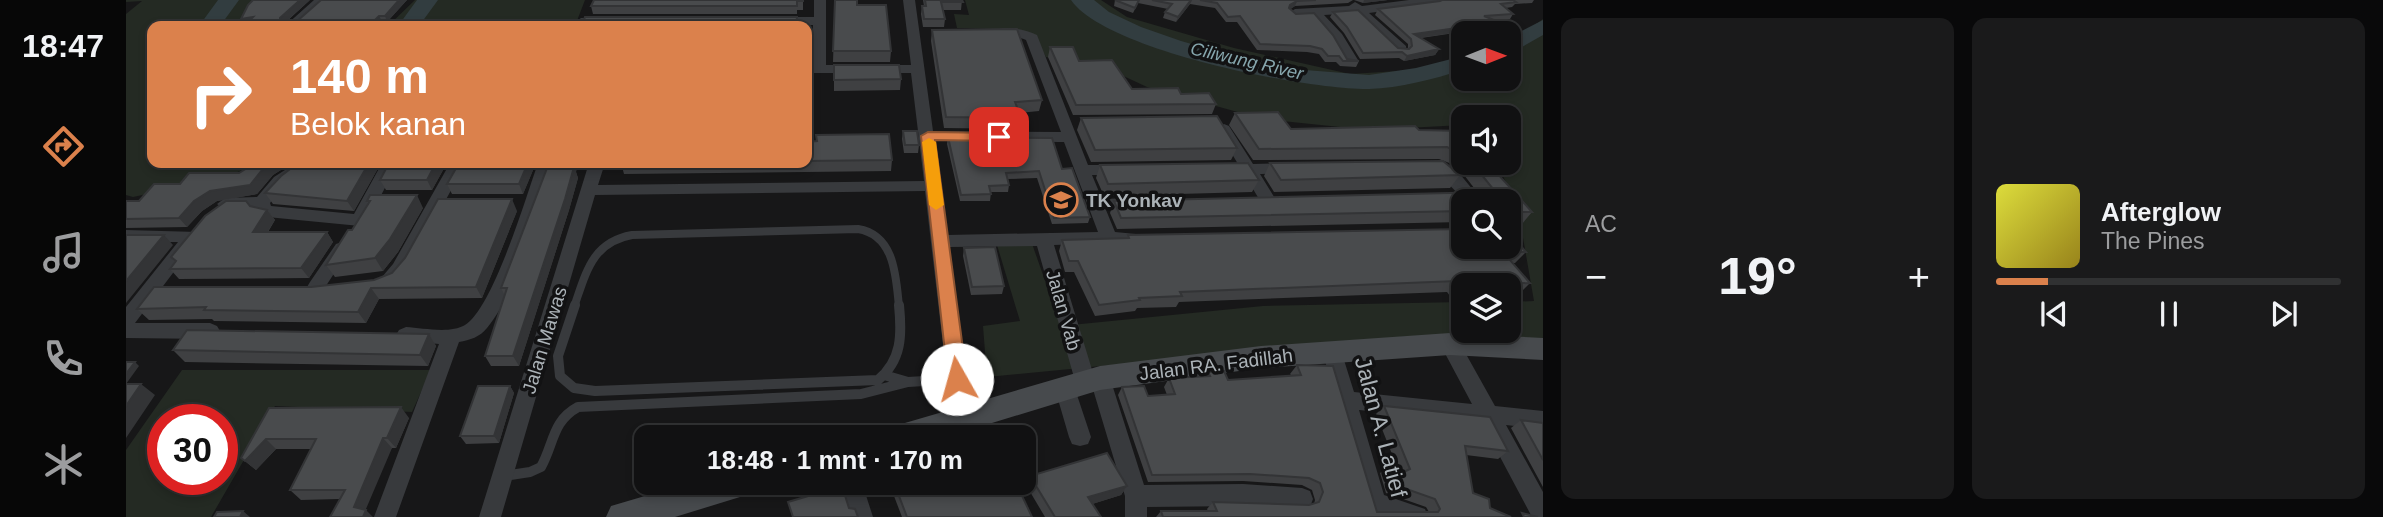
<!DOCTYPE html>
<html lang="id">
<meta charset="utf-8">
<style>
body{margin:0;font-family:Helvetica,sans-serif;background:#1a1a1b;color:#f1f3f6;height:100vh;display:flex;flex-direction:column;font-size:26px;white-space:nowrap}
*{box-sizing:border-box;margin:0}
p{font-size:23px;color:#9c9d9f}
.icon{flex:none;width:38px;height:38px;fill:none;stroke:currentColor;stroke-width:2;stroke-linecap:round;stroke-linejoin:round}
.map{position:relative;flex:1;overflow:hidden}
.panel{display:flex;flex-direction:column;gap:18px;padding:18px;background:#09090a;width:840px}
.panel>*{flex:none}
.top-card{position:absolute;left:21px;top:21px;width:665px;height:147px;border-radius:14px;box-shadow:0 4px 10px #0003,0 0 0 2px #303132;background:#db814c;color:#fff;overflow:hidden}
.needle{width:46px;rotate:89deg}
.tools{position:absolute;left:1325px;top:21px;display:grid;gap:14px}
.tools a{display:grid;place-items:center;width:70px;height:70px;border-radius:14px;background:#111112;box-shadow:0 4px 10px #0003,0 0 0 2px #303132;font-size:35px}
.speed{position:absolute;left:21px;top:404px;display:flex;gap:14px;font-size:35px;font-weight:700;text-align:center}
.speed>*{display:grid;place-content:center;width:91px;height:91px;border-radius:50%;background:#111112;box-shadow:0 4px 10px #0003,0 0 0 2px #303132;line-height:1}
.speed .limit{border:10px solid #d22;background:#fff;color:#111}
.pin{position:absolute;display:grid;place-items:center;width:60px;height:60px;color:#fff;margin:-30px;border-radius:14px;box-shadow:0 4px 10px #0006}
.me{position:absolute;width:77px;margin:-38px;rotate:353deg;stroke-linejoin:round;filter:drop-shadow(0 0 5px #0008)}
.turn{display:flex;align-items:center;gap:24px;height:147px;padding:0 28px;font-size:32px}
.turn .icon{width:91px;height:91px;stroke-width:2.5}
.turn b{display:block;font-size:49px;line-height:60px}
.big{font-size:52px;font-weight:800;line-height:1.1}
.panel .widget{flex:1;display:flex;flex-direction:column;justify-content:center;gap:10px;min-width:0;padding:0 24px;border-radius:14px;background:#1a1a1b}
.song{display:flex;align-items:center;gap:21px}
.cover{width:84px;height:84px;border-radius:10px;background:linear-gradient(135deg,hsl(60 70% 55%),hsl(50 70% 35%))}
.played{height:7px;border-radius:4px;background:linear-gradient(90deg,#db814c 15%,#303132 15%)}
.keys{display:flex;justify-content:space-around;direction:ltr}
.heat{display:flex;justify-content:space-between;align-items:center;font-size:38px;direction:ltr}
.panel .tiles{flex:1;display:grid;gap:18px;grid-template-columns:repeat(2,1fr)}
.trip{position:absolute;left:508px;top:425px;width:402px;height:70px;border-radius:14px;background:#111112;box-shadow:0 4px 10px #0003,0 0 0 2px #303132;font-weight:800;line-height:70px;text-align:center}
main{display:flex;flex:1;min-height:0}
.dock{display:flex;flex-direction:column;width:126px;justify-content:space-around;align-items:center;background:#070707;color:#9c9d9f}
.dock .icon{width:49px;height:49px}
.dock .current{color:#db814c}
.dock b{font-size:32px;color:#f1f3f6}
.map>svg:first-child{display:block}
.green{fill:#242a23;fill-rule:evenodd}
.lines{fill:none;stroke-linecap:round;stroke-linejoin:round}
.river{fill:#323d40;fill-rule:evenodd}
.lane-far1{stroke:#383a3d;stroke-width:8}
.lane{stroke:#383a3d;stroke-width:10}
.street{fill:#383a3d;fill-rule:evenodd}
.secondary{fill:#474a4d;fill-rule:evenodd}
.wall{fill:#3f4042}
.shaded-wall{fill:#333436}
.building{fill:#494b4d;stroke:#333436;stroke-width:2}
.route{fill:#db814c;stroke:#8e5431;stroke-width:2}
.slow{fill:#f59e0b}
.labels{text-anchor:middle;stroke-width:7;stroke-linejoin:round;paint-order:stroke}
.far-water-label{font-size:18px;font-style:italic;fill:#86a6ad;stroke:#121213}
.poi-label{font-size:19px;font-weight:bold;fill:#abb2b7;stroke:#121213;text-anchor:start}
.street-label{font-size:19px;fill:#abb2b7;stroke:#121213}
.near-street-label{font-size:23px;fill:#abb2b7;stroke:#121213}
</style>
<main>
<nav class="dock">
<b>18:47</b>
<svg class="icon current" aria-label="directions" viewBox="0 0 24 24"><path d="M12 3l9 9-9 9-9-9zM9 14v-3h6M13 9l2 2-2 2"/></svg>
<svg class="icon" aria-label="music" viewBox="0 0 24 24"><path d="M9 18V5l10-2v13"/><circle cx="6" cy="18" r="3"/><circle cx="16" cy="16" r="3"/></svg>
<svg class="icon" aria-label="phone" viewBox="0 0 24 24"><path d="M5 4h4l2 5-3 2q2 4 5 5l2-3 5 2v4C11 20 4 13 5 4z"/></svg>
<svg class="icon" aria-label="climate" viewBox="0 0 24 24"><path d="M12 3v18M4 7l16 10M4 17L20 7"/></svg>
</nav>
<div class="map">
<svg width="1417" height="517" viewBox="0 0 1417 517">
<rect width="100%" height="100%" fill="#171718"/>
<path class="green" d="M0,0H127L115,19L114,26H26V163H133L100,177L7,197L0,195V14L16,1L0,2Z
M289,0H459L449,26H262Z
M839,0H975L1001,17L1108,48L1224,74L1304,69L1337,62V79H1382L1383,43L1417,19V348L1284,336L861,377L857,326L894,321L871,245L904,238L935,326L1137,306L1337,302V331H1382L1383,302L1408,301L1391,203L1370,163H1382V117H1337V125L1243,130L1137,119L1021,87L976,66L920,57C904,25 862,29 831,28L828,14L843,15Z
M56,370H305L286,412L149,406L85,517H0V450ZM37,420H96V480H37Z"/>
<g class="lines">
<path class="river" d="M92,0H113L94,26H73Z
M291,0H312L293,26H272Z
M945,0H968L983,12L1015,27L1055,41L1097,53L1179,70L1243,75L1290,68L1337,56V70C1307,79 1274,88 1243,89C1181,90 980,51 945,0Z
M1417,20V35L1382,55V38Z"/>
<path class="lane-far1" d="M448,307C460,273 466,242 506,235L732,229C769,235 770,277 773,307"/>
<path class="lane" d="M449,305L432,356L434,376L448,388L469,391L752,380C776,360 776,335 773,305
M758,375L782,382L831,379
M378,476L404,472L415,467C428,444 426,421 452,407L735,394L782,382"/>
<path class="street" d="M188,0H201L172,26H159Z
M688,0H700V65H785L777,0H789L807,131L935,132L900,40C889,34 873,41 864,33C876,24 898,29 911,35L962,165H995L1003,170L995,175H966L976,199L1008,198L1016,204L1008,210H980L989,232L1010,234L1013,238L1010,242L928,245L967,373L974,370L981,372L984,378L1018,485L1117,484L1176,488L1184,491L1187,499L1184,507L1176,510L1117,506L1021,507V517H999V496L966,386L959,389L952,387L949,381L911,246L823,247L841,379L858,414L855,420L848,423L841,420L821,379L799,191L469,195L375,517H353L463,163H479L472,185L798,181L785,73H681V65H686L687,25H648L642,21L648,17H688ZM808,141L938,142L972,232L821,235Z
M1283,0H1316L1310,4L1243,13L1280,46V52H1270L1230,13L1198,15L1216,34L1232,60L1225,64L1220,63L1206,39L1186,16L1169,17L1163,13L1169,9L1223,6L1229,2L1236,6Z
M480,17L484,18V24L444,26L455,18Z
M1098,124L1103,126L1127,164L1166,163L1174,168L1166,173L1134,174L1150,200L1148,204H1136L1118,174H1103L1095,169L1097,165L1112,164L1091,129Z
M1313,161L1329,168L1356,201H1339C1328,189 1316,178 1305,166Z
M170,163H188L160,185L144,203L145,206L228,214L256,163H272L240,224L234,226L141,217L132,214L129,208L99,210L91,204L99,198L131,197L148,177Z
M324,163H340L279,274L271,282H259L256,277L267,264Z
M412,163H428C412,211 393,289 361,328C354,337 344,340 333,342L270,517H248L313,344L273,340L270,335L273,330L280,327C297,328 324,334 339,325C367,308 400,197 412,163Z
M0,230L72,232L75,236L72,240L9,323H84L91,326L94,331L91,336L84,339L0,338V307L52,242H0Z
M216,242L222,244L225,248L222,252L196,292H184L181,287L184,282L210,244Z
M1324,336L1331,338L1369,406L1417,411V429L1380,425L1417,492V517H1406L1356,423L1233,410L1258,495L1299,509L1302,517H1242L1196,350L1199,344L1206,342L1213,344L1228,392L1346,404L1314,344L1317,338Z
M939,380L946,383L949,389L965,437L962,444L954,446L946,444L943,437L929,389L932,383Z
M714,483H736L747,517H725Z"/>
<path class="secondary" d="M1324,333L1417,338V360L1324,355L1135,368L974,390L817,438H757L761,429L772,425L974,366L1135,346Z
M563,483H632L627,493L549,517H480L485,506Z"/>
</g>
<path class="wall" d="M184,0L160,22H170L195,0H281L261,22L119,24L115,19Z
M677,0V10H671V14H467L465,6Z
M709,0L731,5L765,51L764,62H707Z
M797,0H836L835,10H817L819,19L818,27H797L795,14L796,6H798Z
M989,0H1227L1222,3L1169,6L1164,9L1221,59L1233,61L1230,67L1214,66L1210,62H1199L1193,54L1181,52L1131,50L1111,22H1100L1089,8L1064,4L1050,22L1037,18L1039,12L1042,9L1012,3L1007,13L988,6Z
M1228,0H1262L1237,3Z
M1316,0H1408L1406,3L1389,4L1386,7L1380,8L1387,14L1384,19L1369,20V27L1295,38L1313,49L1309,55L1278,61L1273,58L1234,59L1218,33L1204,17L1207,12L1272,48L1282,49V44L1249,15L1252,9L1314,1Z
M806,30L916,100L913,111L893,113L895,118L892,129L818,128L805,41Z
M924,47L953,61L1006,89L1055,94L1090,104L1086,114L947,115L922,57Z
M708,65L775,79L774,90L708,91Z
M1109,113L1165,129L1337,131V163H1376L1369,171L1406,212L1396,224L1382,223V201H1337V222L991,229L984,213L988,201L1352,193L1331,166L1313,159L1127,160L1103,125Z
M955,118L1111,148L1105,160L965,162L951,130Z
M777,131L793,145L792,153H778L776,139Z
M822,137L936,169L964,217L962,223L926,224L911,178L882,179L883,185L882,192H865L864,201H834L821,144Z
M691,141L766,160L765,171L498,174L495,163H681V142Z
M129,163H166L147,175L131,194L91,201L76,211L61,227L0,228V201H13L54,184L113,173Z
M172,163H255L228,211L147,204L139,193Z
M321,163L306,190H260L254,180Z
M333,163H410L397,194H326L321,184Z
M1144,163L1334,175L1324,188L1148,192L1138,176Z
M974,165L1133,180L1126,192L978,196L970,178Z
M450,172L452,178L443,210L393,366H365L359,356L379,296L375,288Z
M241,201L297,208L272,252L257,271L209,277L200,265L226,230L242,204Z
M124,207L141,210L149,220L142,232H201L207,242L183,278L53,279L44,269L49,262L45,257Z
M391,211L356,298L253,299L240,323L88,321L86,319L23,320L11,309L248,280L266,273Z
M1002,235L1400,252L1389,263H1387L1404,283L1393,294H1382V285H1337V295L1324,296L1321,292L1053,302L1050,307L1011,308L1009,311L969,316L948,272H939L933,251L936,240L1001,238Z
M838,248L878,286L876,294L845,295L837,256Z
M303,334L310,346L302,366L59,362L47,350Z
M1171,365L1251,512H1303L1300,507L1260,493L1254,473L1263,466L1268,477L1274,474L1250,414L1258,406L1382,451L1372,459L1340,455L1347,493L1364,508L1385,517H1030L1035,511H1082L1081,509L1087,502L1183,505L1188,504L1189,500L1186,490L1176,485L1117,481L1022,482L992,395L996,387L1022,396L1041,395L1038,387L1043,378L1079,377L1082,372L1102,380L1166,376L1164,374Z
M384,386L388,393L373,443L340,444L334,436Z
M143,408L283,418L270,448H266L213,499L175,500L164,490L185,449H150L130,470L115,458Z
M1395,420L1417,423V487L1385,428Z
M904,476L1001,486L995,495L966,504L975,517H919L900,485Z
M763,483H890L906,517H776Z"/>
<path class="shaded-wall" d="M174,0H184L157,24L154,22V18Z
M273,0H281L261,22L259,16Z
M1066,0L1064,4L1050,22L1052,17Z
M1238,0H1262L1237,3Z
M1171,1L1169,6L1162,11L1164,5Z
M253,16L256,21L252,26H243Z
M127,17L131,23L119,24L115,19Z
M1373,22L1369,27L1285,39L1288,34Z
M1313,49L1309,55L1278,61L1281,56Z
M144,163H166L147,175L131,194L91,201L76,211L61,227L53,218L68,201L84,191Z
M243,163H255L228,211L221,201Z
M310,163H321L306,190L301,180Z
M402,163H410L397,194L393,184Z
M446,163H453L450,172L452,178L443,210L393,366L387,356Z
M291,195L297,208L272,252L257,271L249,258Z
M386,199L391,211L356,298L350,287Z
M141,210L149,220L135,242L127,232Z
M201,232L207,242L183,278L175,268Z
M38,235L47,245L0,303V281Z
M245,288L253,299L240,323L232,312Z
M303,334L310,346L302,366L294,355Z
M9,362L13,366L0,384V374Z
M15,384L29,395L0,438V406Z
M384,386L388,393L373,443L368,436Z
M275,407L283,418L270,448L261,438Z
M257,438L266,448L237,516L228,507Z
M140,439L150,449L130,470L119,461Z
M1001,486L995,495L957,507L962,497Z
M240,510L247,517H237Z
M117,511L124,517H114Z"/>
<path class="building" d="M127,0H174L154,18V22H170L195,0H273L259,16H253L243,26H118L127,17L115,19L122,5Z
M468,0H677V1H671V6H465Z
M709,0H731V5H760L765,51H707Z
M799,0H836L837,2H815L819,19H798L796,6H800Z
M989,0H1013L1009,8Z
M1026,0H1065L1052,17L1039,12L1046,4Z
M1074,0H1190L1171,1L1164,5L1163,8L1170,14L1188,13L1207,35L1221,59L1233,61H1217L1213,56H1202L1196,49L1184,46L1134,44L1114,16L1102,17L1091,3Z
M1316,0H1387L1390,2L1375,4L1387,14L1358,16L1373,22L1288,34L1313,49L1281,56L1276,52L1237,53L1221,27L1207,12L1232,10L1272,48L1283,49L1286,46L1285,39L1252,9L1314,1Z
M459,17H671L670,26H456Z
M891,29L916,100L889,102L895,118L820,117L806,30Z
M924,47H947L953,61L986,60L1006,89L1052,88L1055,94L1083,93L1090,104L950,105Z
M708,65H773L775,79L708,80Z
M1152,112L1165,129L1289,126L1293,130L1337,131V154L1321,147L1133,149L1109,113Z
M1091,116L1111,148L969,150L955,118Z
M777,131H791L793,145H779Z
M763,134L766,160L681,161V142L691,141L690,135Z
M822,137L926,138L936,169L946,168L964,217L928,218L913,171L880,173L883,185L863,186L865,194L835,195Z
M1317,161L1334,175L1155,180L1144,163Z
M129,163H144L140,165L124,185L84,191L68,201L53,218L0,219V201H13L28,184H54L63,173H113Z
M172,163H243L221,201L139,193L155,176Z
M263,163H310L301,180H254Z
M333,163H402L393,184H321Z
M423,163H446L445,167H448L439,199L387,356H359L381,288H375Z
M1122,163L1133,180L982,184L974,165Z
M1346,163H1362L1406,212H1382V201H1337V211L995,218L988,201L1365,192L1368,190Z
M244,195H291L264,239L249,258L200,265L222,230H226L244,201H241Z
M312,199H386L350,287L245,288L232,312L78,310L80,307L11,309L28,287H185L248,280L266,273L279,258Z
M100,201H120L124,206L141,210L127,232H201L175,268L44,269L50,261L45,257L79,216Z
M1337,229V247H1382V231L1400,252H1377L1404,283L1334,285L1331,281L1054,292L1056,296L1013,298L1014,300L973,305L952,261H943L936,240L1003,238L1002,235Z
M0,235H38L0,281Z
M869,247L878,286L846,287L838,248Z
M61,330L303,334L294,355L47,350Z
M0,362H9L0,374Z
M1171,365L1207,366L1251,512H1312L1314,509L1309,499L1269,485L1263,466L1268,477L1284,469L1258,406L1364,417L1382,451L1339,446L1347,493L1363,499L1364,508L1385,517H1037L1035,511H1091L1087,502L1183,505L1193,502L1197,492L1194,483L1183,478L1124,474L1026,475L996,387L1018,386L1022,396L1049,394L1043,378L1084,376L1082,372L1098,371L1102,380L1175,375Z
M0,384H15L0,406Z
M352,386H384L368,436H334Z
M275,407L261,438H257L228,507L240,510L237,517H204L219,490H164L190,439H140L119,461L115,458L143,408Z
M1395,420L1417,423V460Z
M861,432L864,438H839Z
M981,453L1001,486L962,497L975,517H929L904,476Z
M768,483H890L906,517H781Z
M716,486L723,508L729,509L732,517H667L662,502Z
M117,511L114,517H88L91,512Z
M1396,513L1412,517H1398Z"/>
<path class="route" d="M802,132L873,133L879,137L873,141L809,140L841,379L838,384L831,386L825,384L822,379L795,136Z"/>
<path class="slow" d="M803,138L810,142L818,205L810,210L803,205L796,142Z"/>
<defs>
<symbol id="school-ring" viewBox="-11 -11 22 22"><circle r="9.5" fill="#121213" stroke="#db814c" stroke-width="1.5"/><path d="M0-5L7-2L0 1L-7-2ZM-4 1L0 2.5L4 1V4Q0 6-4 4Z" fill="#db814c"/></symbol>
</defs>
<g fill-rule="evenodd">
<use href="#school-ring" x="916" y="181" width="38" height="38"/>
</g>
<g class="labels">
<g class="far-water-label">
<text transform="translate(1121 61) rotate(13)" y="6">Ciliwung River</text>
</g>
<g class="poi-label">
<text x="960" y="207">TK Yonkav</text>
</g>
<g class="street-label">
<text transform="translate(938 310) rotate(74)" y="7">Jalan Vab</text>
<text transform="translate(418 340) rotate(-73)" y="7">Jalan Mawas</text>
<text transform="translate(1090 364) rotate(-7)" y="7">Jalan RA. Fadillah</text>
</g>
<g class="near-street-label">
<text transform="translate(1255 427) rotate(75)" y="8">Jalan A. Latief</text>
</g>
</g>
</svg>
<div class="tools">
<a><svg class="needle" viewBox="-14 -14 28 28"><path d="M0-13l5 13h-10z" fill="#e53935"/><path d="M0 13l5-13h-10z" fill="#9c9d9f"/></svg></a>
<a><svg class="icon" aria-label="sound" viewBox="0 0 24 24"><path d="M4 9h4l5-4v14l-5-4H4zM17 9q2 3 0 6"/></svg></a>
<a><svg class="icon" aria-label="search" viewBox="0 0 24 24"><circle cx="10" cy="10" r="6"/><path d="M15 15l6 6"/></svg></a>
<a><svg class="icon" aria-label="layers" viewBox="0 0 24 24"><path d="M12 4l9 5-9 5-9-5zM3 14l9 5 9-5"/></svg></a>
</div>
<div class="speed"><div class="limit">30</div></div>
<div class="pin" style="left:873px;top:137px;background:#d93025"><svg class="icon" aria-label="arrive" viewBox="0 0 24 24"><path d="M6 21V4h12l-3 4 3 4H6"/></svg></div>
<svg class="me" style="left:831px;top:379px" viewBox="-20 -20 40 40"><circle r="19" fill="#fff"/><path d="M0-13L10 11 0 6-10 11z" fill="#db814c"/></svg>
<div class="trip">18:48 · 1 mnt · 170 m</div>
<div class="top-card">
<div class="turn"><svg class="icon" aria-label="right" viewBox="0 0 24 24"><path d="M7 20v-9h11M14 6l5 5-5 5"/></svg><div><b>140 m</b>Belok kanan</div></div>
</div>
</div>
<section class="panel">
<div class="tiles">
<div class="widget"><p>AC</p>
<div class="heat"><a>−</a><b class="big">19°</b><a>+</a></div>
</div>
<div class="widget">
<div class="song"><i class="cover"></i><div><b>Afterglow</b><p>The Pines</p></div></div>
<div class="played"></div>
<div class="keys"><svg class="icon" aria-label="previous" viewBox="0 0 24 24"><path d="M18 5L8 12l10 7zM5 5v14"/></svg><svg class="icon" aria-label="pause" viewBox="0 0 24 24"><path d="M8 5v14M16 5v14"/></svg><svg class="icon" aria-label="next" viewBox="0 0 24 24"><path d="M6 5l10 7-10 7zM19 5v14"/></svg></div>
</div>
</div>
</section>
</main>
